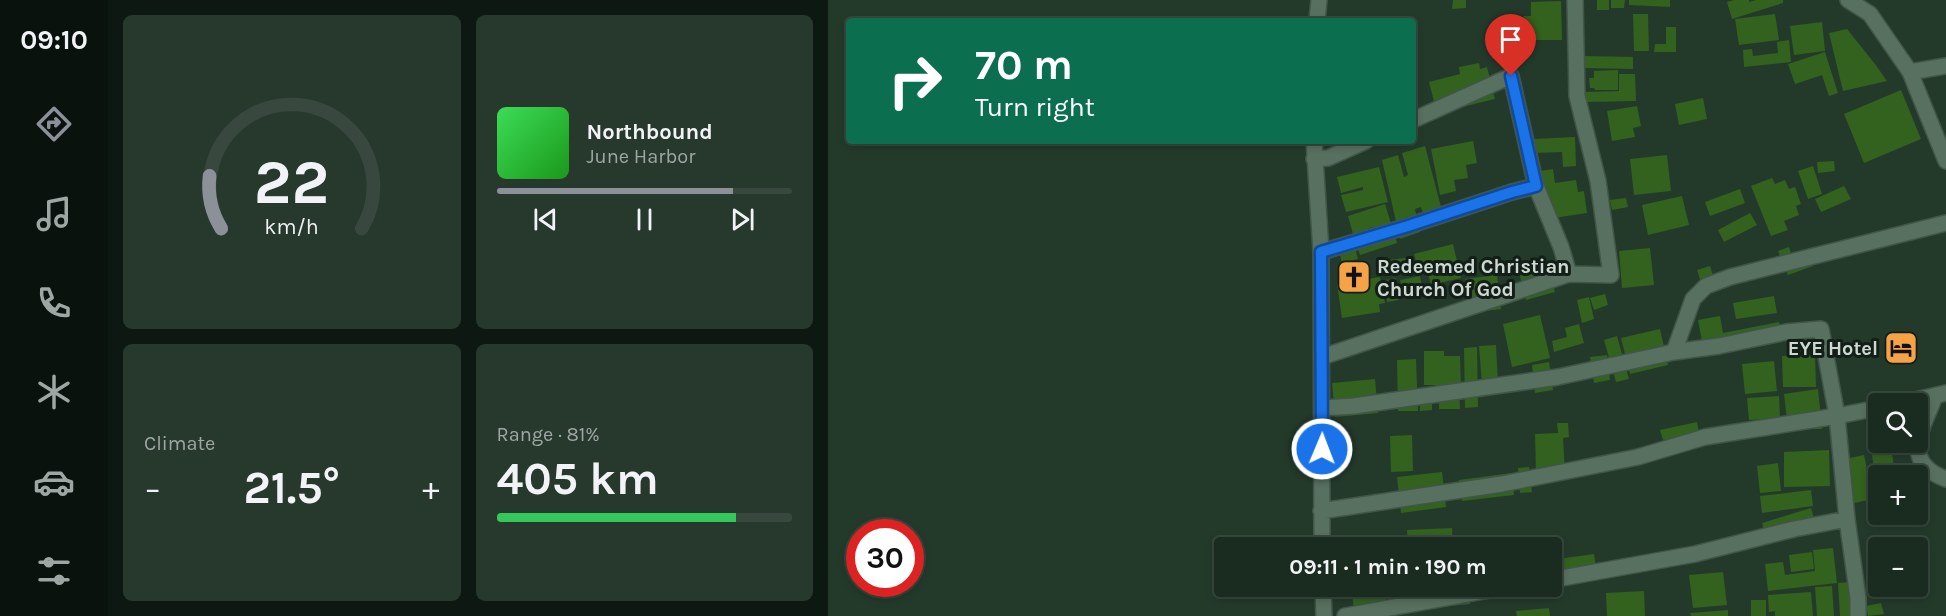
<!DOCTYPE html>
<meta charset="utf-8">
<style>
body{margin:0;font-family:Karla,sans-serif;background:#27382d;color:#f1f3f6;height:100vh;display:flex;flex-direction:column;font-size:22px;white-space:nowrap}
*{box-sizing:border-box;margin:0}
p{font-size:20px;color:#9fa7a5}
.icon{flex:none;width:33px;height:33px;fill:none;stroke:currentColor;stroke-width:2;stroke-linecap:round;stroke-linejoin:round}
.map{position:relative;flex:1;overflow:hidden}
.side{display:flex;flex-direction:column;gap:15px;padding:15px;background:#0e1812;width:720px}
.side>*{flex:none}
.top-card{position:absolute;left:18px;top:18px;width:570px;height:126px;border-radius:6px;box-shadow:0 3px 9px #0003,0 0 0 2px #38483e;background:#0b6e4f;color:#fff;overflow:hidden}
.fabs{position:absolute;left:1040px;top:393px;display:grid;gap:12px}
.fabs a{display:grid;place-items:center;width:60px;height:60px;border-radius:6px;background:#1a2c20;box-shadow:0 3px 9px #0003,0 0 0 2px #38483e;font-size:30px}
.speed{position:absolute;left:18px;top:519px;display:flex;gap:12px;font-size:30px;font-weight:700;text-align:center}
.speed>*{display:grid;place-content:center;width:78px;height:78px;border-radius:50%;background:#1a2c20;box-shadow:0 3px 9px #0003,0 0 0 2px #38483e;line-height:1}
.speed .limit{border:9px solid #d22;background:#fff;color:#111}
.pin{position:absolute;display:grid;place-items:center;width:51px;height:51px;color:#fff;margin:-62px -26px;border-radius:50% 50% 50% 0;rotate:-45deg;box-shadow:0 0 6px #0007}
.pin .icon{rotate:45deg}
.me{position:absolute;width:66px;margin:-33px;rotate:1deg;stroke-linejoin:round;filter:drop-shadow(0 0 4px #0008)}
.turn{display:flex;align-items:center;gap:21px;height:126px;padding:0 30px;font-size:27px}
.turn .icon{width:78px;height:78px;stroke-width:2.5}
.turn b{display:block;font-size:42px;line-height:51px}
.big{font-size:45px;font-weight:700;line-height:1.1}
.side .card{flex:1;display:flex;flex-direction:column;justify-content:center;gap:9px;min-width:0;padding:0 21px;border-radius:9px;background:#27382d}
.side .dial{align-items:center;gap:0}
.dial svg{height:156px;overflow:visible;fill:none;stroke:#38483e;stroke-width:7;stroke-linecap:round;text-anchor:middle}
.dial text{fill:#f1f3f6;stroke:none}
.song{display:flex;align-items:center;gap:18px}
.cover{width:72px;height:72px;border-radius:9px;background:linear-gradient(135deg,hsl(130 70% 55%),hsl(120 70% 35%))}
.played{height:6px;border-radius:3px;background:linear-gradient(90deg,#8c9099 80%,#38483e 80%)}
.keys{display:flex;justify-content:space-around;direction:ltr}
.heat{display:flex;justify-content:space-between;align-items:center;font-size:33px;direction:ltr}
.charge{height:9px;border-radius:4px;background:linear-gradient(90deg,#34c759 81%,#38483e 0)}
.side .tiles{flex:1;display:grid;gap:15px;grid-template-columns:repeat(2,1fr)}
.trip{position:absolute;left:386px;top:537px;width:348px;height:60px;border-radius:6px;background:#1a2c20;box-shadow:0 3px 9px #0003,0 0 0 2px #38483e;font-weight:700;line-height:60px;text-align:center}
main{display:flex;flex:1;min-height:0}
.menu{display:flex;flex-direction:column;width:108px;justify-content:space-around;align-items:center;background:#0a120d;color:#9fa7a5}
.menu .icon{width:42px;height:42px}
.menu .current{color:#8c9099}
.menu b{font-size:27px;color:#f1f3f6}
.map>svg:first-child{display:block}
.building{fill:#33611e}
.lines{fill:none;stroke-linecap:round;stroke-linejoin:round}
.minor-casing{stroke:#415549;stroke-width:18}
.minor{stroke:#587060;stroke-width:15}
.route-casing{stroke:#114b97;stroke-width:15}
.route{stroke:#1a73e8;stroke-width:10}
.labels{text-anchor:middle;stroke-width:6;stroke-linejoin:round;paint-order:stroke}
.poi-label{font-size:20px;font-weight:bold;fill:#ccd9d0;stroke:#141e18;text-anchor:start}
</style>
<main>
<nav class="menu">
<b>09:10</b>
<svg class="icon current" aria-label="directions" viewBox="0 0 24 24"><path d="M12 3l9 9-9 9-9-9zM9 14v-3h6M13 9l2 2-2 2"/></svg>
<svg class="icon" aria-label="music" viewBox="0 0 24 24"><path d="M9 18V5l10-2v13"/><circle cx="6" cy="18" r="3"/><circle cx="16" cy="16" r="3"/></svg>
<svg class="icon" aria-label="phone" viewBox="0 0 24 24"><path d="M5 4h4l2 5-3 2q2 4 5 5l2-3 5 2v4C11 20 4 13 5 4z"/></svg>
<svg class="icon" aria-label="climate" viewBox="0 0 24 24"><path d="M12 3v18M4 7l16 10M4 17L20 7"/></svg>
<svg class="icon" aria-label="car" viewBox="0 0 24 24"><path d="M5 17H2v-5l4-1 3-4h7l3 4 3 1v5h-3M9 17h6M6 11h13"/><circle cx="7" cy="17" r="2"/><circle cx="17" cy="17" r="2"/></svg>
<svg class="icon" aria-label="filters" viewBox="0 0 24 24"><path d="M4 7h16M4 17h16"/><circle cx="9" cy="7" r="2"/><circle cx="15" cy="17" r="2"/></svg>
</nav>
<section class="side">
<div class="tiles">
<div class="card dial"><svg viewBox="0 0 100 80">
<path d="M14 69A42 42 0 1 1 86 69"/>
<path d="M14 69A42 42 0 0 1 8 42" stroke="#8c9099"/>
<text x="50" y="56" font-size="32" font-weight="700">22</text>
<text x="50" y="72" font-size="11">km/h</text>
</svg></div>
<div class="card">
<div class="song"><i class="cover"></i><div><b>Northbound</b><p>June Harbor</p></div></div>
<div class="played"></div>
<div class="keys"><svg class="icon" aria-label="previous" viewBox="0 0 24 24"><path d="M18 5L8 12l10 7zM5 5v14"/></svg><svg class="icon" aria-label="pause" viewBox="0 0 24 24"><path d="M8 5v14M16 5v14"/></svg><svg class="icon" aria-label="next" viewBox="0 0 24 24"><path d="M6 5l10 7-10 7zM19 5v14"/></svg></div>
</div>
<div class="card"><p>Climate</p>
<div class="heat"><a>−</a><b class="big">21.5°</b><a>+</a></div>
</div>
<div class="card"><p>Range · 81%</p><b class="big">405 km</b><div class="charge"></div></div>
</div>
</section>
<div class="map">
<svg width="1118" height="616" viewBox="0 0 1118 616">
<rect width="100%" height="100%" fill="#233a2b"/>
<path class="building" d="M625,0H638V8L624,9Z
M769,0H781V10H769Z
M783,0H797L796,8H783Z
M801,0H842V7L801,5Z
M906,0H921V2L928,0H955V3L904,19L899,2Z
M733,1L734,40H696V16H703V2Z
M805,14H820L821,51H806Z
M947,14L951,40L911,45L907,19Z
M994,22L997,51L966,55L962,26Z
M838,27H848V52H826L827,44H838Z
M1019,29L1047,64L1059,81L1015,91L1001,33Z
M961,40L963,62L916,67L915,50L924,49L925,56L950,53L949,42Z
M997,52L1010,93L1001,96L994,75L967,84L960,64Z
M757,56L805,57V69L757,68Z
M651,63L652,69L659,67L667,99L609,113L601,82L632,74L631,67Z
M790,70V90H767L766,88H762L761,78H766V71Z
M791,74H807L808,101L756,102V92L791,91Z
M1073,90L1093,139L1036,163L1016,114Z
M875,98L879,119L851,125L847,104Z
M809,106L813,126L805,128L807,137L784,141L779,111Z
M747,137L748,166L735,167L734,152L706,153L705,139Z
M503,141H547V145L513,152L504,148Z
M645,141L649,163L638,165L640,178L626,180L628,191L612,195L603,149Z
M597,146L617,222L599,228L593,207L587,209L592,232L572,239L554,160L570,155L576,177L580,175L574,153Z
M839,155L843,191L806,195L802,159Z
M1006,161L1007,171L990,173L989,162Z
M985,166L994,194L980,199L970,171Z
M551,167L560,202L518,212L513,195L535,190V187L513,193L509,177Z
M725,169L727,183L748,180L750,192L756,191L759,213L719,219L712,171Z
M944,178L947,184L957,180L961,189L967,187L973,204L968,206L971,215L956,221L960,230L943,236L923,186Z
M1016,186L1023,199L993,212L987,199Z
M912,189L917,203L882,216L877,202Z
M854,196L861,225L820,235L814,205Z
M798,198L800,207L784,210L782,200Z
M557,204L569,243L532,255L526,238L546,231L545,227L525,234L520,216Z
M922,213L929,225L896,242L890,230Z
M525,239L530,259L514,263L509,243Z
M625,244L633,278L603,285L598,266L590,268L586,254Z
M961,247L965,259L980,253L985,266L960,275L950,251Z
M822,248L826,285L794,288L791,251Z
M584,257L585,269L556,273L555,261Z
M719,261L727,292L698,300L690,269Z
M882,266L888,285L875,289L869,270Z
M669,275L673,309L641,313L637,279Z
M592,276L595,292L576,296L572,280Z
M552,277L557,303L551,304L552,312L514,318L509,284Z
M568,278L571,300L559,302L556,280Z
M777,294L780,305L766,310L762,298Z
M946,296L949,313L908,319L905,303Z
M761,297L766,319L754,323L749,300Z
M712,315L722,358L684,367L675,324Z
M892,316L895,333L951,322L955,342L877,357L870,320Z
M751,324L756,343L726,352L724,341L739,337L737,328Z
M832,329L840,365L802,374L793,338Z
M789,336L801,379L788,382L776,340Z
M668,345L670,384L654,385L651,346Z
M649,347L650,407L637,408L636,348Z
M596,351H616V356H632L633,385H596Z
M779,355L782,380L766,383L762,357Z
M987,355L988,387H955L954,356Z
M588,359L590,411H570L569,360Z
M946,361L949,391L917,394L914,364Z
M721,362L725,390L707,393L704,365Z
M547,379L550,413L507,417L504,383Z
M631,389L632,409H611V390Z
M990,389L994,429H960L956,394Z
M604,391V410L592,411V396Z
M951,396L952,418L921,420L919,398Z
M869,422L871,433L835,440L832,430Z
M729,423H740L741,437L735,438L737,472L708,473L707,434L730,433Z
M584,435L585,471L563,472L562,436Z
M1001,450L1002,486L956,487V452Z
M1064,453L1067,476H1050L1049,492L1044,455Z
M1036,455L1045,499L1022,504L1013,460Z
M950,463L953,491L932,493L929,466Z
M701,467L704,492L692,493L690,468Z
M614,472L618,507L573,513L569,477Z
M684,473L686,495L634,501L631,480Z
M983,490L985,506L934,513L932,496Z
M983,508L988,526L939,541L934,523Z
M624,528L625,548H580L579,530Z
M1005,548L1009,583L940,591L937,564L955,562L957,575L987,571L985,550Z
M984,552L986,569L963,572L961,555Z
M766,554L770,580L665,598L662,586H723V560Z
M895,572L899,605L865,608L861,575Z
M1022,582L1024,616H1012L1010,583Z
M523,586H555L559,606L526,610Z
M560,586H571L573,612L562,613Z
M583,586H600L601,609L585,610Z
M602,586H641L642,604L605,608Z
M1004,586L1006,616H989L987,587Z
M816,591L817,616H779L778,593Z
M983,592L985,616H947V611L941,612L940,595Z
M923,600H938V616H923Z
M1053,603L1056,614L1040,616L1038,606Z
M721,608L722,616H689L688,611Z
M900,610V616H863L862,613Z"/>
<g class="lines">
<defs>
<path id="minor" d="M1020,0L1042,14L1082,72L1118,161
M489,21L491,0
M1082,72L1118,66
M486,141L493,252L494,548
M486,159L500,158L538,141
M493,252L580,226L684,192L708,186
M741,274L783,275L770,181L749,96L747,0
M846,352L865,299L878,286L902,277L1118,223
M494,357L741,274L733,247L708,186L683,76L585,120
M1107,396C1094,430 1072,462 1118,479
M1070,404L1118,393
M495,408L526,406L730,377L846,352L891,346L958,332L993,329L1009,416L1019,519L1030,598V616
M493,511L674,484L810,457L877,437L1009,416L1050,408
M723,580L867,554L966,529L1019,519
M495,586L496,616
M517,616L684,586"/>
</defs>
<use href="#minor" class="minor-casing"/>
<use href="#minor" class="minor"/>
</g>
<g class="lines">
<defs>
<path id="route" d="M494,449L493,252L580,226L684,192L708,186L683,76"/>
</defs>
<use href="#route" class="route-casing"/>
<use href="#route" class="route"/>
</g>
<defs>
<symbol id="church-square" viewBox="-11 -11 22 22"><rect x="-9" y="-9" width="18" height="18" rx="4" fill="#f6a247" stroke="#141e18"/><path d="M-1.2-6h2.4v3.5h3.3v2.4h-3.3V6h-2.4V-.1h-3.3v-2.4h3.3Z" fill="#111"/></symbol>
<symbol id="hotel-square" viewBox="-11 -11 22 22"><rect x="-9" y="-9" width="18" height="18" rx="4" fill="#f6a247" stroke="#141e18"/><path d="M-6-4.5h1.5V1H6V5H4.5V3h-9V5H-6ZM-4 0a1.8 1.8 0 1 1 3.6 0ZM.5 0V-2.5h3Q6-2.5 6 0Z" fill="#111"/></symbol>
</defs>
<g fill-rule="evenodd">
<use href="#church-square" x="507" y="258" width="38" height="38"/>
<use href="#hotel-square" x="1054" y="329" width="38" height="38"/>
</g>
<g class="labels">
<g class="poi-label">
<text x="549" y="273">Redeemed Christian<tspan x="549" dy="23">Church Of God</tspan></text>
<text x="1050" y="355" text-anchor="end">EYE Hotel</text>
</g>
</g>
</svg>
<div class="fabs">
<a><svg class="icon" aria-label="search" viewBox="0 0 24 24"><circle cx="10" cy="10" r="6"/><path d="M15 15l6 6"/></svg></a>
<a>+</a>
<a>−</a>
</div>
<div class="speed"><div class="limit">30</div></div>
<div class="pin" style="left:683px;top:76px;background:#d93025"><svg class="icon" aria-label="arrive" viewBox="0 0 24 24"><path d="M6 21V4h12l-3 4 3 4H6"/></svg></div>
<svg class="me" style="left:494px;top:449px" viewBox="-20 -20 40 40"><circle r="17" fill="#1a73e8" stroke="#fff" stroke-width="3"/><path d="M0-11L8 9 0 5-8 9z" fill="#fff"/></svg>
<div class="trip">09:11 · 1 min · 190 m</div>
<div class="top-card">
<div class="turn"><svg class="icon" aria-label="right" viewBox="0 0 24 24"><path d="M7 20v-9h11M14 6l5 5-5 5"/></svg><div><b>70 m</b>Turn right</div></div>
</div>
</div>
</main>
